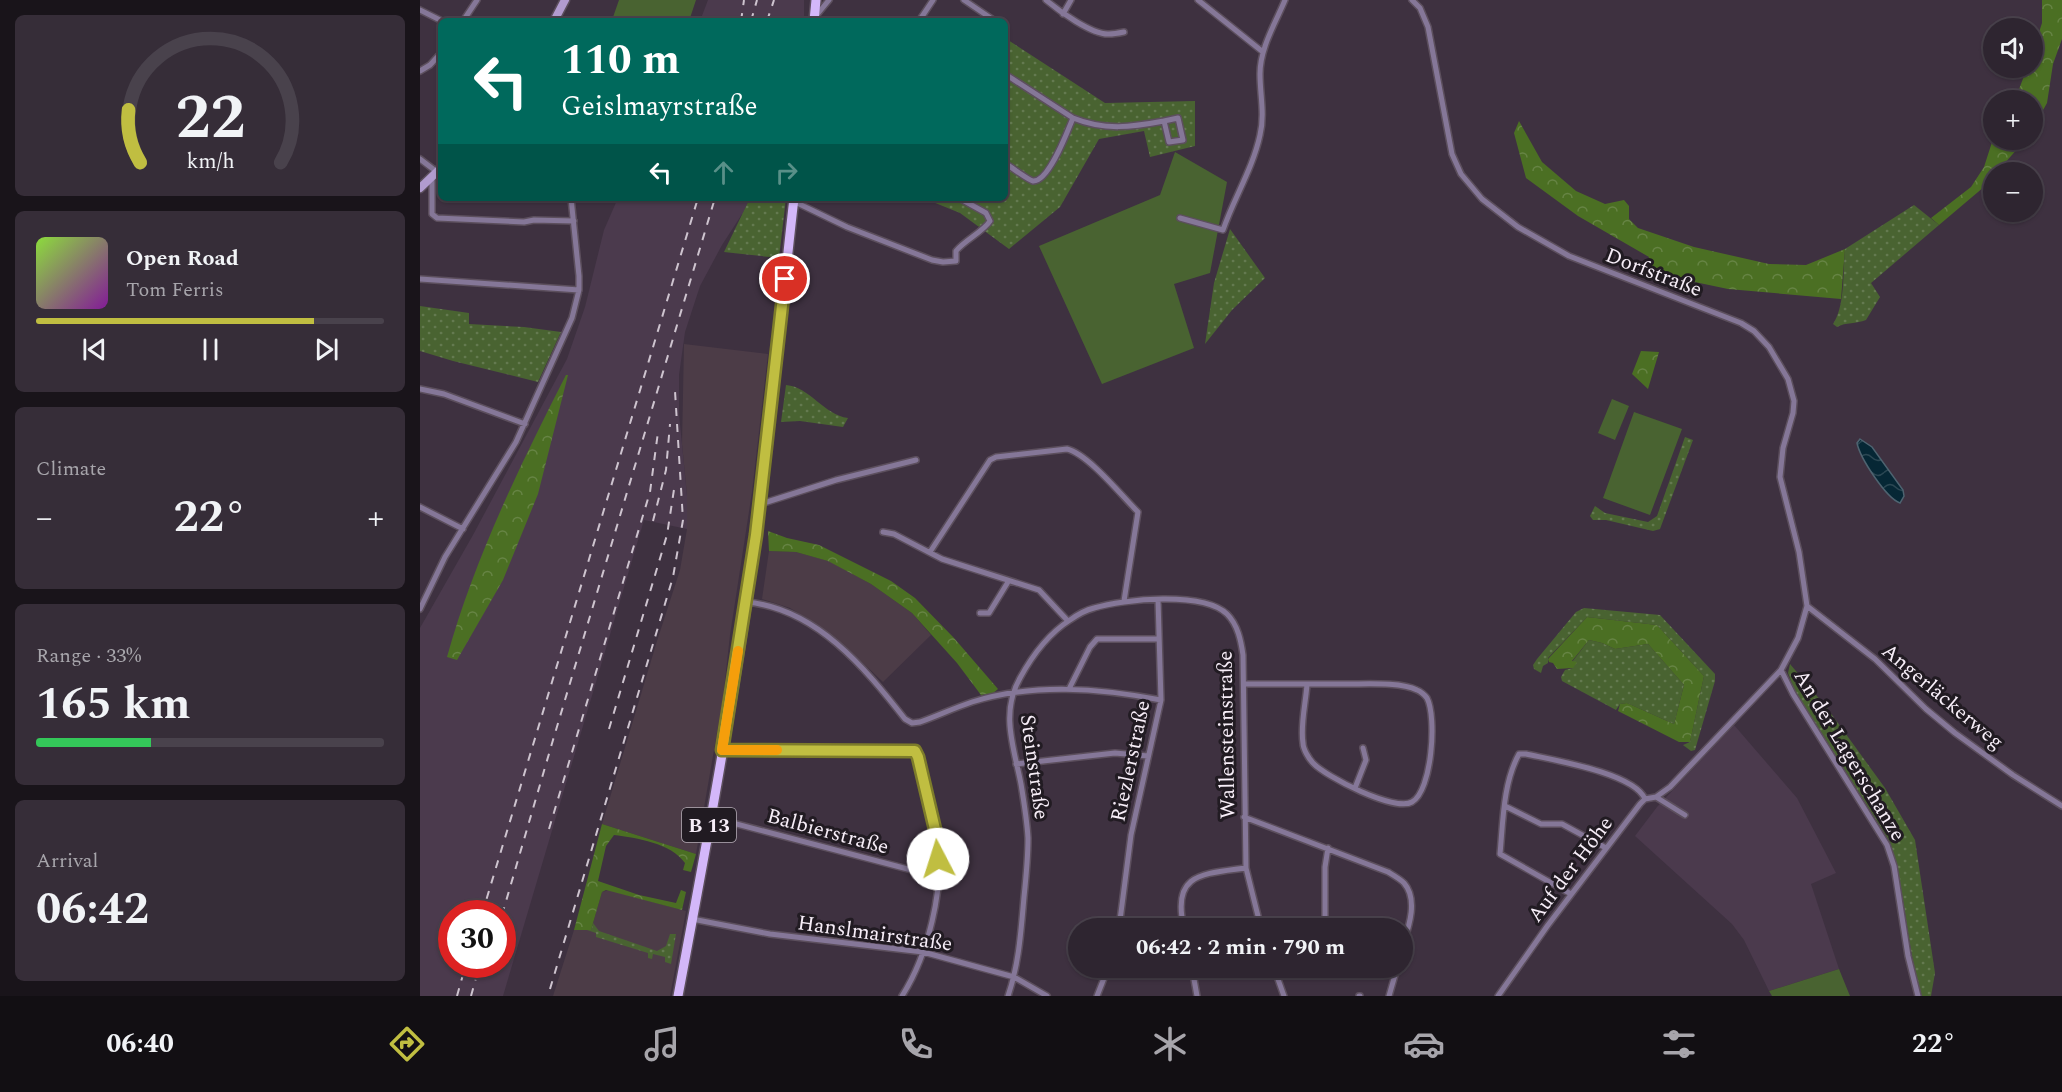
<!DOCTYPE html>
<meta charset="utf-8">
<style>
body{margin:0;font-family:Spectral,serif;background:#362d38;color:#f1f3f6;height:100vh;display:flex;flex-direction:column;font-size:22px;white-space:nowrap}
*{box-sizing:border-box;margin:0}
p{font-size:20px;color:#a7a5ab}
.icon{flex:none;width:33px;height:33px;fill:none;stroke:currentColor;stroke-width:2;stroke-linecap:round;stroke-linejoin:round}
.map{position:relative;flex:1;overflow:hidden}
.details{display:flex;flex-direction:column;gap:15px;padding:15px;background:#19141a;width:420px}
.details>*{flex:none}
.hud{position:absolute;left:18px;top:18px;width:570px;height:183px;border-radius:9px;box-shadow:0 2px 4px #0004,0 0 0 2px #49424c;background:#00695c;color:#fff;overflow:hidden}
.buttons{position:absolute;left:1563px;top:18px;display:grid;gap:12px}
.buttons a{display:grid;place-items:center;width:60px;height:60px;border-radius:50%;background:#2e2530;box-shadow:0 2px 4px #0004,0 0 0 2px #49424c;font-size:30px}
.speed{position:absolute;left:18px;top:900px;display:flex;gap:12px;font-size:30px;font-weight:700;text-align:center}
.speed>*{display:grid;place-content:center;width:78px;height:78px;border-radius:50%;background:#2e2530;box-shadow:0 2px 4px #0004,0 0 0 2px #49424c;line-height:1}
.speed .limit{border:9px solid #d22;background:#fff;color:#111}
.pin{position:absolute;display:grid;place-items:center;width:51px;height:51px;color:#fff;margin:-26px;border:3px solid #fff;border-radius:50%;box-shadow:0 2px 6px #0007}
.me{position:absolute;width:66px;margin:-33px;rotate:355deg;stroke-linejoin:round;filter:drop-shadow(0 0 4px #0008)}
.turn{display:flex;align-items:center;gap:21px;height:126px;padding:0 24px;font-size:27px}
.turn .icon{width:78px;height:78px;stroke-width:2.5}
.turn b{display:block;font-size:42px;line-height:51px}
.lanes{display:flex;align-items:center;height:57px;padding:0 24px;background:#0003;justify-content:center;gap:30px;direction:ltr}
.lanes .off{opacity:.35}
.big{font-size:45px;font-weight:700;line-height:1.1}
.details .widget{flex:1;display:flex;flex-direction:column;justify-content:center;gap:9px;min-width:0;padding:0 21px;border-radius:9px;background:#362d38}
.details .dial{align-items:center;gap:0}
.dial svg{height:156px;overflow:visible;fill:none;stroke:#49424c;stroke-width:7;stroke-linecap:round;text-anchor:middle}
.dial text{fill:#f1f3f6;stroke:none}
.song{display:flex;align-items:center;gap:18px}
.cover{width:72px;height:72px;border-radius:9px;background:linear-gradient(135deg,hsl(90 70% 55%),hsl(290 70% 35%))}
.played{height:6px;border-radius:3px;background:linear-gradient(90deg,#c0be41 80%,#49424c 80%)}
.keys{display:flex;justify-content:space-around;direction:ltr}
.heat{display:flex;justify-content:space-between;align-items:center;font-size:33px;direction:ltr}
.charge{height:9px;border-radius:4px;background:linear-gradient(90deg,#34c759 33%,#49424c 0)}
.trip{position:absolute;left:648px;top:918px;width:345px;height:60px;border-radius:30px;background:#2e2530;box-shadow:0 2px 4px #0004,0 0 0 2px #49424c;font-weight:700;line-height:60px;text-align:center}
.tab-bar{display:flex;height:96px;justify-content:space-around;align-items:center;background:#120f13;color:#a7a5ab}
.tab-bar .icon{width:42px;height:42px}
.tab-bar .selected{color:#c0be41}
.tab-bar b{font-size:27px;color:#f1f3f6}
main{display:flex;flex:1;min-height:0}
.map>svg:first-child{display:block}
.commercial{fill:#4c3c47}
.built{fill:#4b3a4d;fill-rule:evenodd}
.grass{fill:url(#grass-dots)}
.forest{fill:url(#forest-crowns)}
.park{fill:#496331}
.water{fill:url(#water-waves);stroke:#4e6370;stroke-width:1.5}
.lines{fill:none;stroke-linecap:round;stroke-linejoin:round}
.street-casing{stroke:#5c4f5d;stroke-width:8}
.secondary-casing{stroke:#5c4f5d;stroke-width:11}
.primary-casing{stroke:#5c4f5d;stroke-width:12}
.street{stroke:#857798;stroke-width:5}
.secondary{stroke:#b19bcf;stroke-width:8}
.primary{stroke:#d3b7f9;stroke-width:9}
.rail{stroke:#cec4cf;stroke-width:2;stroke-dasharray:8 8;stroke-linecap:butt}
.route-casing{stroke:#7d7c2a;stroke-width:15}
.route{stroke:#c0be41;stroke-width:10}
.slow{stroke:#f59e0b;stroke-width:10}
.labels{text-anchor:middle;stroke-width:6;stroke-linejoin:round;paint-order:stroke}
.shield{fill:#211b22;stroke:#b7afb8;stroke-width:1.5}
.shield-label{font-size:20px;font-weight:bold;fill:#f7eef8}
.street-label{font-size:21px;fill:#f7eef8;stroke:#211b22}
</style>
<main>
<section class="details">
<div class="widget dial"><svg viewBox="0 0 100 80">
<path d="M14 69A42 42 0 1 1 86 69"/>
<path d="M14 69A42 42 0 0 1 8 42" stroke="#c0be41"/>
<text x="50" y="56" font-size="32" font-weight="700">22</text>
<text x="50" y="72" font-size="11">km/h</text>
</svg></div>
<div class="widget">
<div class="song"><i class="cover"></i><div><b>Open Road</b><p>Tom Ferris</p></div></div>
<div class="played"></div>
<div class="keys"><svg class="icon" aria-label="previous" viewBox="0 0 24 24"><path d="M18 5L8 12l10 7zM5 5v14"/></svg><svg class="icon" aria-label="pause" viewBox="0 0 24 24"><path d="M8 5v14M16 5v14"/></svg><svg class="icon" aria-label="next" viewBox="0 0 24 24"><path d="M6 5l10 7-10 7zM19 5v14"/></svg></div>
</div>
<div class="widget"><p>Climate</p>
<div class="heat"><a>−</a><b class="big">22°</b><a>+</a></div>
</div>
<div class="widget"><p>Range · 33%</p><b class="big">165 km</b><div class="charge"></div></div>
<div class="widget"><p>Arrival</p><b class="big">06:42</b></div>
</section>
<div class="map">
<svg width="1642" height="996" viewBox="0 0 1642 996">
<defs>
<pattern id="grass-dots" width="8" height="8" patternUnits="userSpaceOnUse" patternTransform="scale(1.5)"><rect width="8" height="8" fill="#496331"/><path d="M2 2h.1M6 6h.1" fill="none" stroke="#647a50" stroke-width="1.8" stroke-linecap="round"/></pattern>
<pattern id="forest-crowns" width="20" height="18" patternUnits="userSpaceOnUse" patternTransform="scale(1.5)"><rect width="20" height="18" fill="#4b6f23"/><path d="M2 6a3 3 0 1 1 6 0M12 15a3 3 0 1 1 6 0" fill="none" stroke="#668444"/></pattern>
<pattern id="water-waves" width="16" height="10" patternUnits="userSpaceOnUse" patternTransform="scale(1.5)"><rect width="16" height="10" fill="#062735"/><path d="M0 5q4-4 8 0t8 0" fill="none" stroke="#2b4753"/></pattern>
</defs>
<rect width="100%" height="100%" fill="#3e3140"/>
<path class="commercial" d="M264,344L348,354L332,492L310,635L303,698L276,854L182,824L237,641L260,570L267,529V496L262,444Z
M349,551L376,552L409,561L451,584L492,613L511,635L463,682L424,645L399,626L370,608L342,599Z
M189,890L266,911L250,996H133L154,930H171L182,892Z"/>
<path class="built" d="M288,0H384V17L383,21H280Z
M198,198H330L324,211L302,245L280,286L265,332L259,375V414L267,496V529L224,520L83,996H0V628L53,535L147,359L165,307L184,230ZM32,914H82V964H32Z
M1314,725L1377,798L1416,873L1391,884L1419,969L1349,991L1324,940L1312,924L1215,836L1237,807Z"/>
<path class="grass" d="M585,38L685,103L775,101V146L730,157L724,131L679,139L640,207L589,249L540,213L503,198H585Z
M330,198H366L359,258L304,252Z
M1494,205L1519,225L1451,283L1460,297L1446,320C1436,324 1426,322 1417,327L1413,324C1425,307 1423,271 1425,249Z
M810,229L845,278L812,310L785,344L794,283Z
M0,306L49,313V324L104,327L141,332L118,382L33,361L0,351Z
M366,385C390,387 404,415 428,418L423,427L380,421L361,422Z
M1265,437L1273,440L1240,529L1233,531L1186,520H1173L1170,516L1175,506L1185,513L1228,522L1237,516Z
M1164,608L1240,615L1295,674V681L1275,750L1271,751L1263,745L1270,742L1284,676L1237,625L1167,617L1128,658V663L1123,666L1121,673L1114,669L1113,665L1117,659L1156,612Z
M1169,640L1182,643L1195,649L1228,644L1264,685L1254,724L1207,703L1200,704L1196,710L1142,681L1141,677L1145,670L1153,668L1152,662Z
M1370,664L1407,708L1465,788L1495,840L1515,973L1511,996H1502C1486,946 1486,892 1470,842L1374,689L1368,673Z
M173,923L179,931L237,951L246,946L250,934H256L251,964L245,962V957L233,954L232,959L228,958V953L176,937V933L167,930H171Z"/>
<path class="forest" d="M1622,0H1642V39L1633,64L1627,103L1613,128L1612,100H1595L1607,68H1612L1613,51L1622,23Z
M1099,121L1122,162L1156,191L1185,204L1204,200L1209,206V219L1218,228L1274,247L1349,264L1386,265L1425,249L1421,299L1308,289L1270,281L1226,266L1229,257L1158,216L1106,178L1094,133Z
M1573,139L1605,140L1577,172H1574L1571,181L1519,225L1511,218L1551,187L1564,167Z
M1221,351L1239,352L1228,389L1212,374Z
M146,375H148L118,494L83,580L37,660L27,657C54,560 100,465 146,375Z
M348,531L367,538L399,545L471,581L495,598L534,638L578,689L572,694L561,695L537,663L492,613L451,584L408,561L376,552L349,551Z
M1167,617L1237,625L1284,676L1270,742H1259L1198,711L1200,704L1207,703L1254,724L1264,685L1228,644L1195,649L1182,643L1169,640L1152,661L1157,662L1153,668L1137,669L1133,663L1129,662L1128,659Z
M182,824L276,854L271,872L263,870L265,863C251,843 217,838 194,835L186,846L178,881L219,895L256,903L261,890L266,892L262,910L186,890L182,892L171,930H154Z"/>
<path class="park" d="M199,0H276L269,21H196L192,20Z
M755,152L807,182L790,273L754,284L774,348L682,384L619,246L740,195Z
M1192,399L1209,406L1195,440L1178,433Z
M1214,412L1262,429L1230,515L1183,498Z
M1419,969L1430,996H1352L1349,991Z"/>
<path class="water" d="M1440,439L1452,447L1483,490L1484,496L1480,503C1466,498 1440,458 1437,443Z"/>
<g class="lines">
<defs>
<path id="street" d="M544,0L575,21
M626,0C639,11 672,35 689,34C694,34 699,33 704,32
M778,0L843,52
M992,0L1000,8L1008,27L1032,154L1041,174L1062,199L1098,227L1149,256L1321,323L1334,331L1349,347L1368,379L1374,401L1373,413L1363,448L1360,477L1379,552L1387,606L1378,638L1361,670L1373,694L1467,845L1474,866L1488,956L1498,996
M0,10L22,21
M643,14L651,0
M395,17L409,0
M43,21L57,0
M499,21L513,0
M0,71L10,65L21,53
M585,74L653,118C648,130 629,182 613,181C608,180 591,167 585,163
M653,118C685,131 712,127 744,121
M758,118L763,140L749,142L744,121Z
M0,159L17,172
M12,176V214L17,218L104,222L114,220L154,221
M373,201L427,227L512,260L523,262L536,261V251C545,240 564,231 570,221L566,213L539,198
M760,218L803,230C814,198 833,168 840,135C845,114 840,95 840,74C840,48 855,24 865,0
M0,279L159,290
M0,389L24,394L105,424
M340,503L347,502L416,480L496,460
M0,507L43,529
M463,532L474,534L522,559L619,590L648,621
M510,552L570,460L576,457L647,449C668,454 701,495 718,512L704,601
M326,602C396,608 445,668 485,719L492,723L500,722C517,716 534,708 552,702C613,683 679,688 741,700
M1387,606L1455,659L1506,709L1535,733L1593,775L1642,806
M0,609L25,557L96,442L152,318L159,290V276L151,198
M560,613H569L588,582
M824,684C859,684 894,684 929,684C947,684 981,682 997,690C1000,691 1005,695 1007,698C1017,717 1012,791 992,802C975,812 906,777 893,763C889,759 883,749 883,743C880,725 886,702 887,684
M649,689L670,647L677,639H738
M302,750L495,751L498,757C505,784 515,813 518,842C524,890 508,955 482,996
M596,764L695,753L728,756
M935,788L946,760L943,748
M1236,797L1250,787L1361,670
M1085,806L1121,824H1142L1186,848
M290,817L518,877
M824,817L968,872C973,875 980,879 984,883C999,900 988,929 982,948
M908,848L905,867V917L908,924L914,928
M1151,894L1080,854C1083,822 1083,783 1099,754H1106C1133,760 1214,773 1225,799
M272,919L350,934L503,952L594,977L627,996
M699,928L711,835L741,700L738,600
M764,928C751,873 782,874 826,868
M772,968L777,996
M854,968L864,996
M588,996C599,964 601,931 604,897C606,878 608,858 608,838C607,820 604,802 601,784C594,748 580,713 600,678C612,656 628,634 650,620C657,615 666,610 674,608C704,599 783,591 807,614C818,625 821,641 823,655L826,868L841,928
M677,996L688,968
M939,996H940
M969,996L977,968
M1078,996L1128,925L1220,804L1225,799L1236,797L1265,815"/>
<path id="secondary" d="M134,21L145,0
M0,188L21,168"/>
<path id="primary" d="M394,21L396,0
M258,996C287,843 315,690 336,536C351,424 361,311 374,198"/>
</defs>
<use href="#street" class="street-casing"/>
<use href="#secondary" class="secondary-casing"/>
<use href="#primary" class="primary-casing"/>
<use href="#street" class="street"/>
<use href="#secondary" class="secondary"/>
<use href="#primary" class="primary"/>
<path class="rail" d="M321,21L324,0
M331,21L337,0
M347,21L354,0
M233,521L246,470L250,424
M189,729L247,535L255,483
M129,829L230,492L238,432
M62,914L278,198
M82,915L133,740L295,198
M130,989L253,577L263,520L255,391
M37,996L46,964
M51,996L60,964"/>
</g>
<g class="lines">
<defs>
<path id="route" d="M365,279L336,535L302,750L495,751L498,757L518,842V859"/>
</defs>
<use href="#route" class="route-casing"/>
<use href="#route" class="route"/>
<path class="slow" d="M318,651L302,750H357"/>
</g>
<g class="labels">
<rect class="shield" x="262" y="808" width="54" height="34" rx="4.5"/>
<g class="shield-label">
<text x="289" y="832">B 13</text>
</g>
<g class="street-label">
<text transform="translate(1234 272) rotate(21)" y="7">Dorfstraße</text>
<text transform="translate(1523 696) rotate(40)" y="7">Angerläckerweg</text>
<text transform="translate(806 735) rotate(-91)" y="7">Wallensteinstraße</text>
<text transform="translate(1430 755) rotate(59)" y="7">An der Lagerschanze</text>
<text transform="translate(710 761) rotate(-78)" y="7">Riezlerstraße</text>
<text transform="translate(615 767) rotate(82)" y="7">Steinstraße</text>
<text transform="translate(408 831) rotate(15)" y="7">Balbierstraße</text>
<text transform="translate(1150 869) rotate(-53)" y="7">Auf der Höhe</text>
<text transform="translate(455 933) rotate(8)" y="7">Hanslmairstraße</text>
</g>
</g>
</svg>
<div class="buttons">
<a><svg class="icon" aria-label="sound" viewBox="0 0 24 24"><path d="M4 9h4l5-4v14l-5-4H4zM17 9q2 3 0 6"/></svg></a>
<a>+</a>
<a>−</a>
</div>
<div class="speed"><div class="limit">30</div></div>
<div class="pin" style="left:365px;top:279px;background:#d93025"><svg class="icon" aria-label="arrive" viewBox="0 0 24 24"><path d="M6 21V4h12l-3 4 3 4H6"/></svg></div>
<svg class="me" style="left:518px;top:859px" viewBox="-20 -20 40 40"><circle r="19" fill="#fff"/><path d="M0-13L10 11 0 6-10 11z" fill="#c0be41"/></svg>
<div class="trip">06:42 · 2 min · 790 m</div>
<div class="hud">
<div class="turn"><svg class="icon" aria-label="left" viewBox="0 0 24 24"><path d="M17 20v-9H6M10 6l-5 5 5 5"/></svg><div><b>110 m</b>Geislmayrstraße</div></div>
<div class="lanes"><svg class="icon" aria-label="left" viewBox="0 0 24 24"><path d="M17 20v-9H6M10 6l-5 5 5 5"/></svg><svg class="icon off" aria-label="ahead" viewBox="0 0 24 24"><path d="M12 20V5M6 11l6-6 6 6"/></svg><svg class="icon off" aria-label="right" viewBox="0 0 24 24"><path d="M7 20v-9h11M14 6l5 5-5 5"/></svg></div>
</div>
</div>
</main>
<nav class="tab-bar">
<b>06:40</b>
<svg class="icon selected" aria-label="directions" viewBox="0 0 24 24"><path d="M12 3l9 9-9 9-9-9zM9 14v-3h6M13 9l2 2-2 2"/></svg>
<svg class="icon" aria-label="music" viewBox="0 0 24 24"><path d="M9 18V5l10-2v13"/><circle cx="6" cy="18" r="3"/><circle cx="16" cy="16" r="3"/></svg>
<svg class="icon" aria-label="phone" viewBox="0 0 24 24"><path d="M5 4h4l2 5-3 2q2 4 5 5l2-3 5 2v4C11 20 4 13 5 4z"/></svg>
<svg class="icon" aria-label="climate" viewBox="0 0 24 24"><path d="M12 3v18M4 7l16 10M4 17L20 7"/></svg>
<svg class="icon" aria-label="car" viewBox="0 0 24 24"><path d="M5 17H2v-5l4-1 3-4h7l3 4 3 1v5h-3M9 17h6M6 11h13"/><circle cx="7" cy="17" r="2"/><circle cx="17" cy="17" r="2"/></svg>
<svg class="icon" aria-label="filters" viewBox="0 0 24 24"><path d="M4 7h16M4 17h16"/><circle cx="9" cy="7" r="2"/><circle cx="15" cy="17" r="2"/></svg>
<b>22°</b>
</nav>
